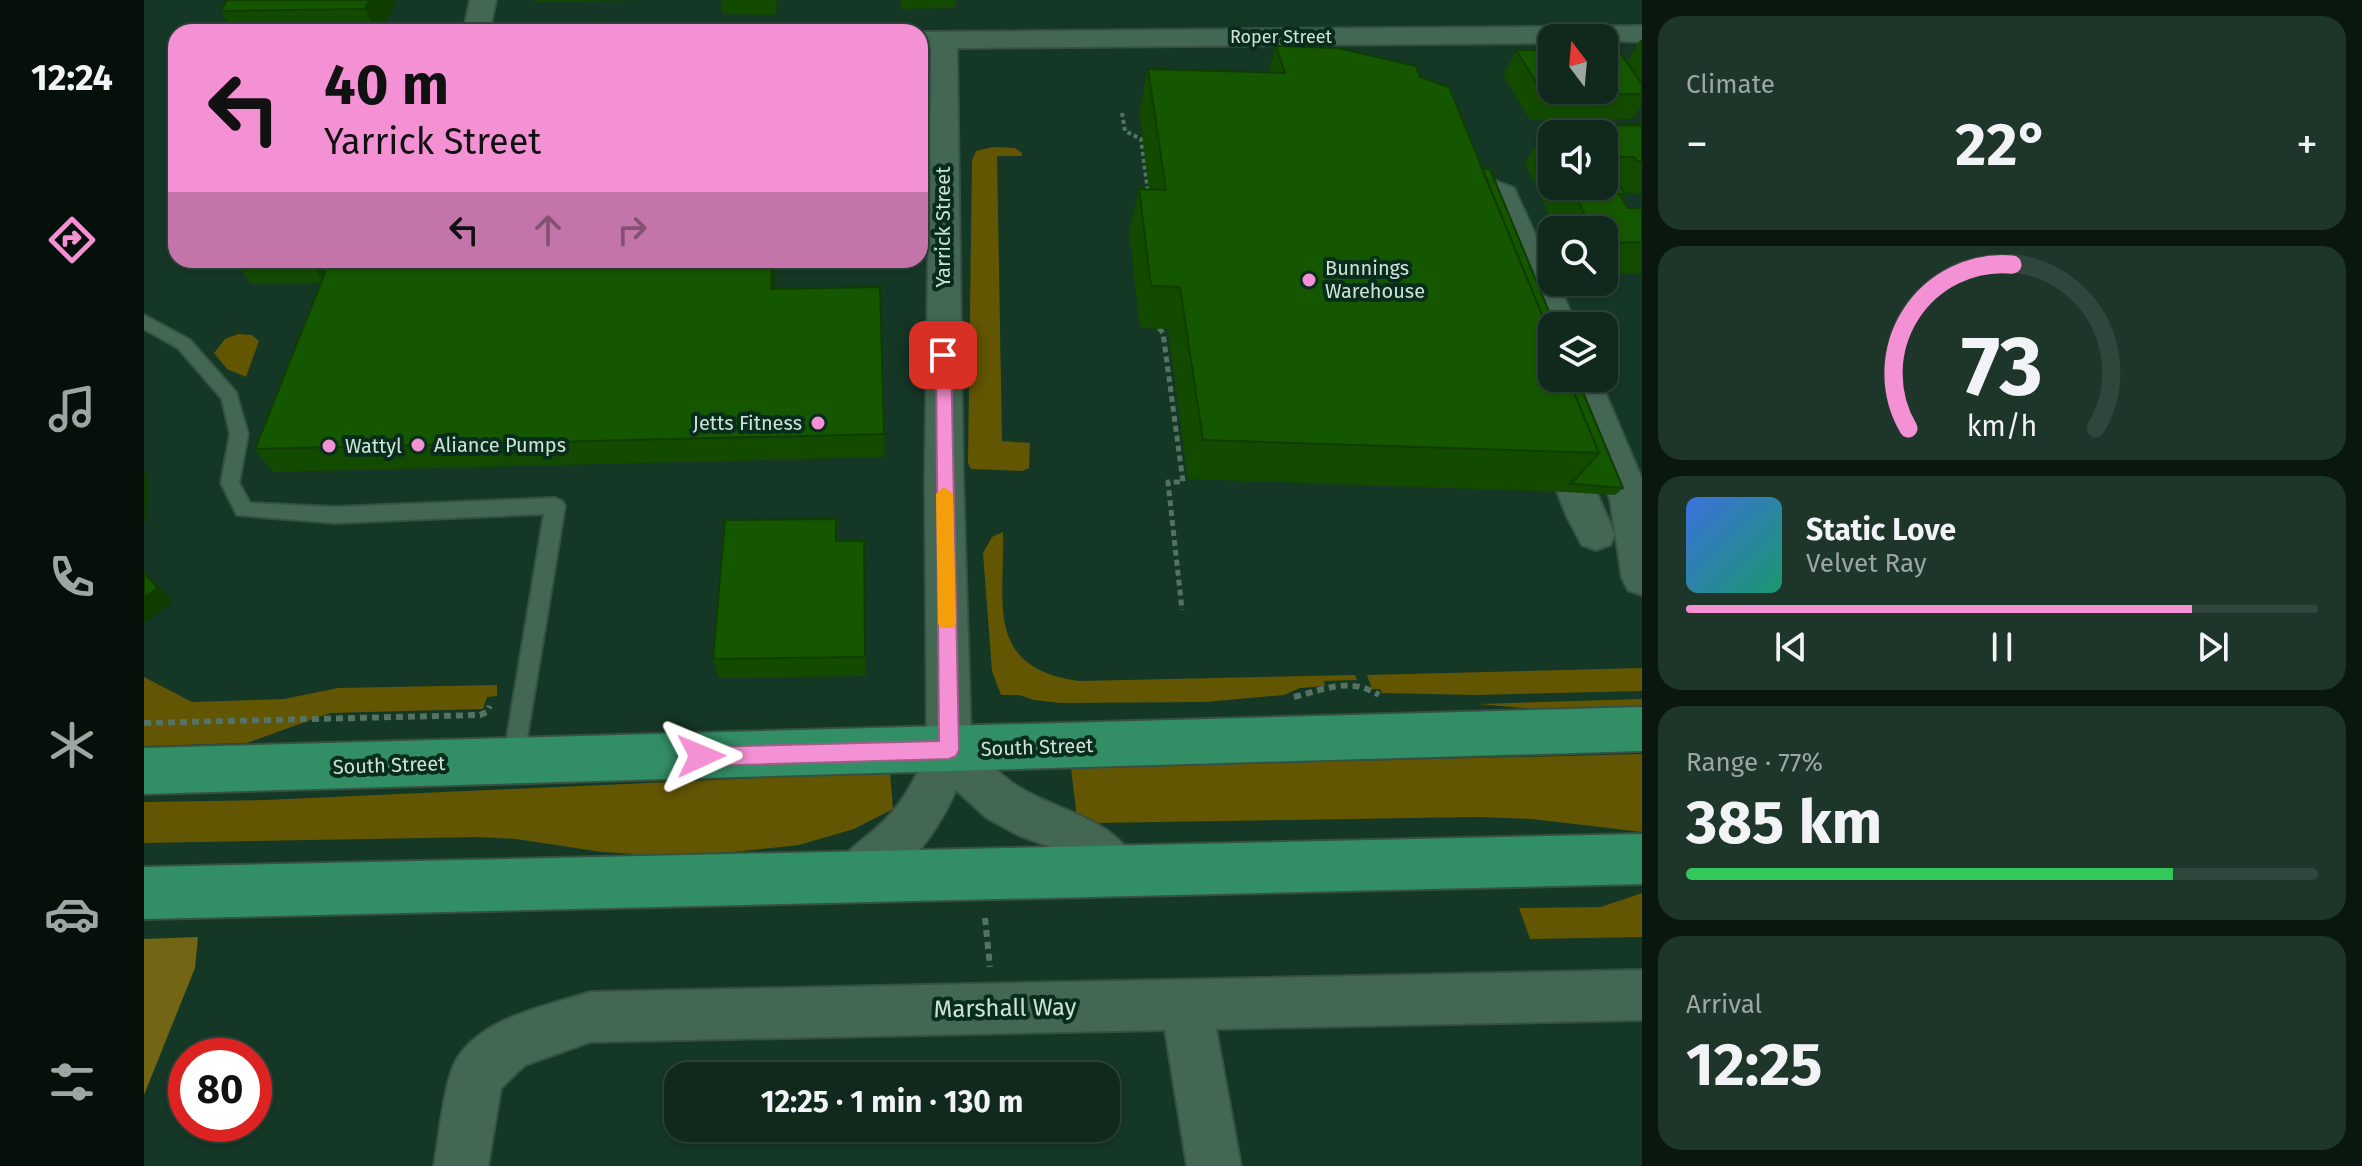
<!DOCTYPE html>
<meta charset="utf-8">
<style>
body{margin:0;font-family:"Fira Sans",sans-serif;background:#1e3529;color:#f1f3f6;height:100vh;display:flex;flex-direction:column;font-size:30px;white-space:nowrap}
*{box-sizing:border-box;margin:0}
p{font-size:26px;color:#9ca6a3}
.icon{flex:none;width:44px;height:44px;fill:none;stroke:currentColor;stroke-width:2;stroke-linecap:round;stroke-linejoin:round}
.map{position:relative;flex:1;overflow:hidden}
.details{display:flex;flex-direction:column;gap:16px;padding:16px;background:#09170f;width:720px}
.details>*{flex:none}
.guide{position:absolute;left:24px;top:24px;width:760px;height:244px;border-radius:24px;box-shadow:0 2px 6px #0004,0 0 0 2px #30453b;background:#f491d4;color:#111;overflow:hidden}
.needle{width:52px;rotate:344deg}
.buttons{position:absolute;left:1394px;top:24px;display:grid;gap:16px}
.buttons a{display:grid;place-items:center;width:80px;height:80px;border-radius:16px;background:#10291c;box-shadow:0 2px 6px #0004,0 0 0 2px #30453b;font-size:40px}
.speed{position:absolute;left:24px;top:1038px;display:flex;gap:16px;font-size:40px;font-weight:700;text-align:center}
.speed>*{display:grid;place-content:center;width:104px;height:104px;border-radius:50%;background:#10291c;box-shadow:0 2px 6px #0004,0 0 0 2px #30453b;line-height:1}
.speed .limit{border:12px solid #d22;background:#fff;color:#111}
.pin{position:absolute;display:grid;place-items:center;width:68px;height:68px;color:#fff;margin:-34px;border-radius:16px;box-shadow:0 4px 12px #0006}
.me{position:absolute;width:88px;margin:-44px;rotate:89deg;stroke-linejoin:round;filter:drop-shadow(0 0 6px #0008)}
.turn{display:flex;align-items:center;gap:28px;height:168px;padding:0 24px;font-size:36px}
.turn .icon{width:104px;height:104px;stroke-width:2.5}
.turn b{display:block;font-size:56px;line-height:68px}
.lanes{display:flex;align-items:center;height:76px;padding:0 24px;background:#0003;justify-content:center;gap:40px;direction:ltr}
.lanes .off{opacity:.35}
.big{font-size:60px;font-weight:700;line-height:1.1}
.details .tile{flex:1;display:flex;flex-direction:column;justify-content:center;gap:12px;min-width:0;padding:0 28px;border-radius:24px;background:#1e3529}
.details .dial{align-items:center;gap:0}
.dial svg{height:208px;overflow:visible;fill:none;stroke:#30453b;stroke-width:7;stroke-linecap:round;text-anchor:middle}
.dial text{fill:#f1f3f6;stroke:none}
.song{display:flex;align-items:center;gap:24px}
.cover{width:96px;height:96px;border-radius:12px;background:linear-gradient(135deg,hsl(220 70% 55%),hsl(160 70% 35%))}
.played{height:8px;border-radius:4px;background:linear-gradient(90deg,#f491d4 80%,#30453b 80%)}
.keys{display:flex;justify-content:space-around;direction:ltr}
.heat{display:flex;justify-content:space-between;align-items:center;font-size:44px;direction:ltr}
.charge{height:12px;border-radius:6px;background:linear-gradient(90deg,#34c759 77%,#30453b 0)}
.trip{position:absolute;left:520px;top:1062px;width:456px;height:80px;border-radius:24px;background:#10291c;box-shadow:0 2px 6px #0004,0 0 0 2px #30453b;font-weight:700;line-height:80px;text-align:center}
main{display:flex;flex:1;min-height:0}
.menu{display:flex;flex-direction:column;width:144px;justify-content:space-around;align-items:center;background:#06100b;color:#9ca6a3}
.menu .icon{width:56px;height:56px}
.menu .on{color:#f491d4}
.menu b{font-size:36px;color:#f1f3f6}
.map>svg:first-child{display:block}
.green{fill:#625603}
.forest{fill:#726614}
.lines{fill:none;stroke-linecap:round;stroke-linejoin:round}
.service-casing{stroke:#365143;stroke-width:4}
.minor-casing{stroke:#365143;stroke-width:4}
.trunk-casing{stroke:#365143;stroke-width:4}
.path-far2{stroke:#567263;stroke-width:4;stroke-dasharray:4 3;stroke-linecap:butt}
.path-far1{stroke:#567263;stroke-width:5;stroke-dasharray:6 4;stroke-linecap:butt}
.path{stroke:#567263;stroke-width:6;stroke-dasharray:7 5;stroke-linecap:butt}
.service{fill:#446754;fill-rule:evenodd}
.minor{fill:#446754;fill-rule:evenodd}
.trunk{fill:#328e65;fill-rule:evenodd}
.wall{fill:#124b00;fill-rule:evenodd}
.shaded-wall{fill:#0f3d00}
.building{fill:#155700;stroke:#0f3d00;stroke-width:2}
.route{fill:#f491d4;stroke:#9f5e8a;stroke-width:2}
.slow{fill:#f59e0b}
.poi-dot{fill:#f491d4;stroke:#092d1d;stroke-width:3}
.labels{text-anchor:middle;stroke-width:8;stroke-linejoin:round;paint-order:stroke}
.far-street-label{font-size:18px;fill:#cfe2d7;stroke:#092d1d}
.street-label{font-size:20px;fill:#cfe2d7;stroke:#092d1d}
.poi-label{font-size:20px;fill:#cfe2d7;stroke:#092d1d;text-anchor:start}
.near-street-label{font-size:24px;fill:#cfe2d7;stroke:#092d1d}
</style>
<main>
<nav class="menu">
<b>12:24</b>
<svg class="icon on" aria-label="directions" viewBox="0 0 24 24"><path d="M12 3l9 9-9 9-9-9zM9 14v-3h6M13 9l2 2-2 2"/></svg>
<svg class="icon" aria-label="music" viewBox="0 0 24 24"><path d="M9 18V5l10-2v13"/><circle cx="6" cy="18" r="3"/><circle cx="16" cy="16" r="3"/></svg>
<svg class="icon" aria-label="phone" viewBox="0 0 24 24"><path d="M5 4h4l2 5-3 2q2 4 5 5l2-3 5 2v4C11 20 4 13 5 4z"/></svg>
<svg class="icon" aria-label="climate" viewBox="0 0 24 24"><path d="M12 3v18M4 7l16 10M4 17L20 7"/></svg>
<svg class="icon" aria-label="car" viewBox="0 0 24 24"><path d="M5 17H2v-5l4-1 3-4h7l3 4 3 1v5h-3M9 17h6M6 11h13"/><circle cx="7" cy="17" r="2"/><circle cx="17" cy="17" r="2"/></svg>
<svg class="icon" aria-label="filters" viewBox="0 0 24 24"><path d="M4 7h16M4 17h16"/><circle cx="9" cy="7" r="2"/><circle cx="15" cy="17" r="2"/></svg>
</nav>
<div class="map">
<svg width="1498" height="1166" viewBox="0 0 1498 1166">
<rect width="100%" height="100%" fill="#153726"/>
<path class="green" d="M849,147L871,148L878,153V156H853L858,441L886,443L885,468L878,471L827,469L824,463L828,160L832,151Z
M94,334L108,335L115,341L102,377L83,369L70,353L81,339Z
M859,532C861,604 840,668 935,681L1211,675L1213,680L1180,681L1181,686L1156,688L1140,695L1061,702L916,703L890,700L875,695H857L848,671L839,553L848,537Z
M1498,668V691L1332,695L1238,693L1236,689H1228L1223,675Z
M0,677L48,702L140,699L194,688L353,685V696L343,697L339,709L186,713L103,743L0,746Z
M1498,699V711H1413L1334,704Z
M1498,754V832L1388,819L1332,817L949,823L933,818L927,768Z
M746,772L749,809L710,829L655,845L541,857L458,852L372,839L334,837L0,843V802L122,800Z
M1498,893V937L1386,939L1375,908L1457,907Z"/>
<path class="forest" d="M54,937L51,968L0,1095V939Z"/>
<g class="lines">
<defs>
<path id="service" d="M0,315L46,340L92,392L104,434L95,483L106,503L191,507L411,498L418,501L421,506L378,768L370,771L362,768L359,761L400,514L191,523L93,515L77,483L86,434L78,399L34,348L0,329Z"/>
<path id="minor" d="M326,0H352L347,24L353,32H327L321,24Z
M1498,26V42L1408,38V43L813,48L819,477L827,742C842,759 858,778 878,789C922,815 974,818 998,873L991,890L974,896L957,890L915,850L874,835L843,818L812,790C792,836 757,882 709,902L692,895L685,878C696,852 722,840 741,820C761,800 773,776 783,750L781,477L787,48H776V32Z
M1317,180L1352,181L1370,188L1408,271V282H1413L1433,326H1408V335L1404,334L1346,201L1332,200L1333,204L1329,211L1318,214L1307,211L1299,194L1306,183Z
M1421,378H1455L1498,479V595L1484,590L1478,578L1466,499Z
M1412,428L1425,432L1430,442L1471,534L1466,545L1452,550L1438,545L1423,517L1394,442L1399,432Z
M1498,970V1020L1072,1029L1097,1166H1043L1021,1030L446,1042L381,1065L357,1088L344,1166H290C295,1139 300,1078 314,1057C342,1016 403,1006 446,992Z"/>
<path id="trunk" d="M1498,707V751L0,794V748Z
M1498,834V884L0,919V867Z"/>
</defs>
<use href="#service" class="service-casing"/>
<use href="#minor" class="minor-casing"/>
<use href="#trunk" class="trunk-casing"/>
<path class="path-far2" d="M978,113L981,131L997,139L1004,192"/>
<path class="path-far1" d="M1015,328L1019,333L1039,482H1024L1038,610"/>
<path class="path" d="M1150,697C1181,689 1206,677 1235,695
M0,723L336,715L343,712L346,706
M841,918L846,967"/>
<use href="#service" class="service"/>
<use href="#minor" class="minor"/>
<use href="#trunk" class="trunk"/>
</g>
<path class="wall" d="M83,0H252L238,32H88L77,11Z
M391,0H496L391,2Z
M577,0H633L632,15L579,14Z
M756,0H812V8L757,9Z
M1496,40H1498V105L1489,119L1386,120L1359,75L1372,50L1483,62Z
M1132,46L1276,77L1338,169L1479,488L1471,495L1421,492L1044,479L1024,329L996,328L985,232L995,189H1005L995,112L1004,69L1124,73Z
M1498,125V193H1480L1478,199L1484,208H1498V273L1460,274V230H1412L1381,163L1400,131L1440,130L1443,126ZM1408,134H1460V186H1408Z
M99,260H632L631,289L740,434L741,457L129,472L111,449L177,283L107,284L96,268Z
M694,541L721,563L722,676L575,678L569,659Z"/>
<path class="shaded-wall" d="M225,0H252L238,32H231L221,9Z
M172,260H189L180,283L170,266Z
M628,260H632L630,314L627,289Z
M0,470L4,474L2,523L0,524Z
M720,541L721,563L722,676L721,657Z
M0,571L29,602L0,623Z"/>
<path class="building" d="M83,0H225L221,9L77,11Z
M1132,46L1194,48L1272,66L1276,77L1305,87L1408,339V378H1424L1455,453L1059,440L1036,287L1007,286L995,189L1022,190L1004,69L1141,73Z
M1460,49H1473L1498,84V94L1400,95L1372,50H1408V90H1460Z
M1498,125V161H1493L1490,157H1466L1468,160L1460,161V134H1408V148L1400,131L1446,130L1443,126Z
M1338,169H1346L1411,326H1408V339Z
M1460,173L1468,174L1481,194H1475L1484,208H1498V242L1460,243V230H1448L1427,186H1460Z
M99,260H172L170,266L96,268Z
M186,260H628L627,289L736,287L740,434L111,449Z
M1424,378H1433L1479,488L1427,484L1455,453Z
M692,519V541H720L721,657L569,659L581,520Z
M0,573L14,588L0,597Z"/>
<path class="route" d="M799,349L807,355L815,750L812,756L805,759L557,766L550,763L547,756L550,750L557,747L795,741L792,355Z"/>
<path class="slow" d="M800,487L809,494L812,623L810,628H796L794,623L792,494Z"/>
<g class="poi-dot">
<circle cx="1165" cy="280" r="8"/>
<circle cx="674" cy="423" r="8"/>
<circle cx="274" cy="445" r="8"/>
<circle cx="185" cy="446" r="8"/>
</g>
<g class="labels">
<g class="far-street-label">
<text x="1137" y="43">Roper Street</text>
</g>
<g class="street-label">
<text transform="translate(799 227) rotate(-90)" y="7">Yarrick Street</text>
<text transform="translate(893 747) rotate(-2)" y="7">South Street</text>
<text transform="translate(245 765) rotate(-2)" y="7">South Street</text>
</g>
<g class="poi-label">
<text x="1181" y="275">Bunnings<tspan x="1181" dy="23">Warehouse</tspan></text>
<text x="658" y="430" text-anchor="end">Jetts Fitness</text>
<text x="290" y="452">Aliance Pumps</text>
<text x="201" y="453">Wattyl</text>
</g>
<g class="near-street-label">
<text transform="translate(861 1008) rotate(-1)" y="8">Marshall Way</text>
</g>
</g>
</svg>
<div class="buttons">
<a><svg class="needle" viewBox="-14 -14 28 28"><path d="M0-13l5 13h-10z" fill="#e53935"/><path d="M0 13l5-13h-10z" fill="#9ca6a3"/></svg></a>
<a><svg class="icon" aria-label="sound" viewBox="0 0 24 24"><path d="M4 9h4l5-4v14l-5-4H4zM17 9q2 3 0 6"/></svg></a>
<a><svg class="icon" aria-label="search" viewBox="0 0 24 24"><circle cx="10" cy="10" r="6"/><path d="M15 15l6 6"/></svg></a>
<a><svg class="icon" aria-label="layers" viewBox="0 0 24 24"><path d="M12 4l9 5-9 5-9-5zM3 14l9 5 9-5"/></svg></a>
</div>
<div class="speed"><div class="limit">80</div></div>
<div class="pin" style="left:799px;top:355px;background:#d93025"><svg class="icon" aria-label="arrive" viewBox="0 0 24 24"><path d="M6 21V4h12l-3 4 3 4H6"/></svg></div>
<svg class="me" style="left:557px;top:756px" viewBox="-20 -20 40 40"><path d="M0-17L14 15 0 8-14 15z" fill="#f491d4" stroke="#fff" stroke-width="4"/></svg>
<div class="trip">12:25 · 1 min · 130 m</div>
<div class="guide">
<div class="turn"><svg class="icon" aria-label="left" viewBox="0 0 24 24"><path d="M17 20v-9H6M10 6l-5 5 5 5"/></svg><div><b>40 m</b>Yarrick Street</div></div>
<div class="lanes"><svg class="icon" aria-label="left" viewBox="0 0 24 24"><path d="M17 20v-9H6M10 6l-5 5 5 5"/></svg><svg class="icon off" aria-label="ahead" viewBox="0 0 24 24"><path d="M12 20V5M6 11l6-6 6 6"/></svg><svg class="icon off" aria-label="right" viewBox="0 0 24 24"><path d="M7 20v-9h11M14 6l5 5-5 5"/></svg></div>
</div>
</div>
<section class="details">
<div class="tile"><p>Climate</p>
<div class="heat"><a>−</a><b class="big">22°</b><a>+</a></div>
</div>
<div class="tile dial"><svg viewBox="0 0 100 80">
<path d="M14 69A42 42 0 1 1 86 69"/>
<path d="M14 69A42 42 0 0 1 54 6" stroke="#f491d4"/>
<text x="50" y="56" font-size="32" font-weight="700">73</text>
<text x="50" y="72" font-size="11">km/h</text>
</svg></div>
<div class="tile">
<div class="song"><i class="cover"></i><div><b>Static Love</b><p>Velvet Ray</p></div></div>
<div class="played"></div>
<div class="keys"><svg class="icon" aria-label="previous" viewBox="0 0 24 24"><path d="M18 5L8 12l10 7zM5 5v14"/></svg><svg class="icon" aria-label="pause" viewBox="0 0 24 24"><path d="M8 5v14M16 5v14"/></svg><svg class="icon" aria-label="next" viewBox="0 0 24 24"><path d="M6 5l10 7-10 7zM19 5v14"/></svg></div>
</div>
<div class="tile"><p>Range · 77%</p><b class="big">385 km</b><div class="charge"></div></div>
<div class="tile"><p>Arrival</p><b class="big">12:25</b></div>
</section>
</main>
